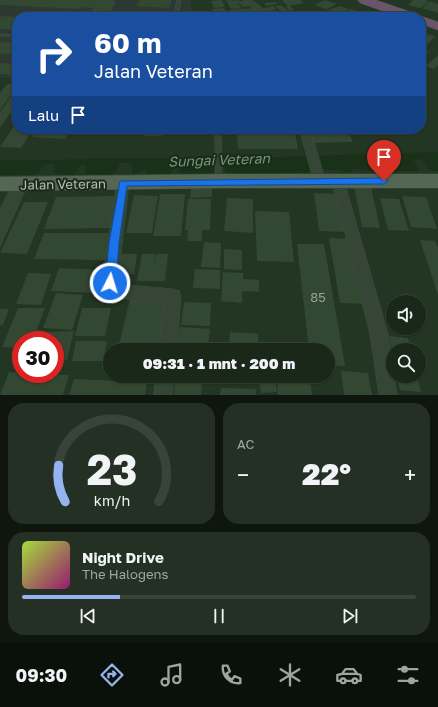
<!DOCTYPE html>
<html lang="id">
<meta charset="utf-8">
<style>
body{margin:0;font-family:"Golos Text",sans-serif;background:#233023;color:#f1f3f6;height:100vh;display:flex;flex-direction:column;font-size:15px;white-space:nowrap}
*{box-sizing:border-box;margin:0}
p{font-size:13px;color:#9fa6a2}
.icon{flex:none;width:22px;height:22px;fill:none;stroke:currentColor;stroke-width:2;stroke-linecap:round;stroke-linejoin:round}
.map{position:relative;height:395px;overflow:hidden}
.details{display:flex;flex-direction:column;gap:8px;padding:8px;background:#0e160e;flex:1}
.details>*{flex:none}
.hud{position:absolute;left:12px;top:12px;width:414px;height:122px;border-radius:16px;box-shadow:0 1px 3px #0004,0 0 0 1px #384439;background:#1a4fa0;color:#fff;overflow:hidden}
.buttons{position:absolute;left:386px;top:295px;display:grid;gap:8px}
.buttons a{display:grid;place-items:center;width:40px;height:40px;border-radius:50%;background:#1a281a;box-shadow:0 1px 3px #0004,0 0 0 1px #384439;font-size:20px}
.speed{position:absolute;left:12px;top:331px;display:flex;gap:8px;font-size:20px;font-weight:700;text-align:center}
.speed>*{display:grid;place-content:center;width:52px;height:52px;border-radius:50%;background:#1a281a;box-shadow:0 1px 3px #0004,0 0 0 1px #384439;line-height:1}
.speed .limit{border:6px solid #d22;background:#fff;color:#111}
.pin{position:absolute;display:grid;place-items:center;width:34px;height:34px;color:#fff;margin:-41px -17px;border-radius:50% 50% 50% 0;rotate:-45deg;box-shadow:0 0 4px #0007}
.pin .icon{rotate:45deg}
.me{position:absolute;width:44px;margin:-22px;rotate:5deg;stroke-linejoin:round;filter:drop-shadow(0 0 3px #0008)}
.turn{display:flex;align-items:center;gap:14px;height:84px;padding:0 16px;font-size:18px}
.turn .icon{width:52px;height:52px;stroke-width:2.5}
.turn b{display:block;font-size:28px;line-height:34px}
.then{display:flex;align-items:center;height:38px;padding:0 16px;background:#0003;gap:8px;font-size:15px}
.big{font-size:30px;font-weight:800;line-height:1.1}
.details .card{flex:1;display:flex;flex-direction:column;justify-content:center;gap:6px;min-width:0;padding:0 14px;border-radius:16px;background:#233023}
.details .dial{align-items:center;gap:0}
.dial svg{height:104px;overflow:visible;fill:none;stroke:#384439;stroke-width:7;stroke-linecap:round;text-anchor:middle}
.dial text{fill:#f1f3f6;stroke:none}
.song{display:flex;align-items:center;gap:12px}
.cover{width:48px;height:48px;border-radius:6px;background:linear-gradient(135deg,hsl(80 70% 55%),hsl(320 70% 35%))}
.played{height:4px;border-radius:2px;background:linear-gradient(90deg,#95b2f1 25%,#384439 25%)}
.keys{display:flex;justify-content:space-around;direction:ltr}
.heat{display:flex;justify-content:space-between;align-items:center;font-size:22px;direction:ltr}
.details .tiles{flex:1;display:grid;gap:8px;grid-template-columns:1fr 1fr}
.card:last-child{grid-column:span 2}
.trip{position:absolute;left:103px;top:343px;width:232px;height:40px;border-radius:20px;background:#1a281a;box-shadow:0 1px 3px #0004,0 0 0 1px #384439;font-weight:800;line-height:40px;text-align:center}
.tab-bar{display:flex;height:64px;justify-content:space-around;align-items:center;background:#0a100a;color:#9fa6a2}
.tab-bar .icon{width:28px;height:28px}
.tab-bar .selected{color:#95b2f1}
.tab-bar b{font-size:18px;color:#f1f3f6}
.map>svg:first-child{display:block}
.medical{fill:#2d3833}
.water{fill:#183118}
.building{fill:#334833}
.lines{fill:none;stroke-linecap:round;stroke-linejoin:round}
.lane-casing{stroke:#3f4f40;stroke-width:1}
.street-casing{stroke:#3f4f40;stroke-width:1}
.primary-casing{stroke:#3f4f40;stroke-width:1}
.highway-casing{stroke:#415041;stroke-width:1}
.lane{fill:#364636;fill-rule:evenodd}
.street{fill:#364636;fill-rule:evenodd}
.primary{fill:#546654;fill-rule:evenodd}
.highway{fill:#6b546a;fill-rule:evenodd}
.route{fill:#1a73e8;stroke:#114b97}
.labels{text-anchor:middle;stroke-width:4;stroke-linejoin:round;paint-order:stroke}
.street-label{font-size:13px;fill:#b1c2b1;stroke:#1c2a1c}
.near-number-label{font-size:13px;fill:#90a290}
.water-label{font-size:14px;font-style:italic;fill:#6e9d6e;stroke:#1c2a1c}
</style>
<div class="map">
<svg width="438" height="395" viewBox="0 0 438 395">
<rect width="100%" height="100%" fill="#233523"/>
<path class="medical" d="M0,0H191L192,15L194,17H17V79L0,78Z"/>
<path class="water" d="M438,152V171L430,170L421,158L414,160L419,171H373L354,169L348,173L339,170H313L308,173L230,174L226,173L224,162H214L213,173L212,174L180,173L179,167L173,168V172L169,174H146V171L142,170L139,173L132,174V163H120L116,172L110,175L85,174L86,166L85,165L79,166L73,175H59L54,173L55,164H44L38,173L34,175H0V160H58L104,158L210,159Z"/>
<path class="building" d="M0,0H115L114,3H116L106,17H87L94,8L83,7L81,9L0,5Z
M140,0H172L169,8L136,6Z
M222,0L225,7L214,8L211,1Z
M226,0L248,1L253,6L243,7L237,2L241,8L231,9Z
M282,0H301L304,3L290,6L294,10L289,11L286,7H288Z
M325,0L337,4L327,9L314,5Z
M413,0H428L426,1L428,2L420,8L408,5Z
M430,1L438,4V13L428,10L433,6L427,10L422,8Z
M275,2L278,4L266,6L264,3Z
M281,5L288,11L282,12L275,6Z
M273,6L277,9L265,12L261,9Z
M339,6L349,9L337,15L327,11Z
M224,8L226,11L214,12L212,9Z
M255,8L262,16H259L260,17H234L229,10Z
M351,9L362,13L354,17H335Z
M293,11L299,17H280L276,14Z
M228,12L231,17H215L213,13Z
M326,12L335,15L331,17H314Z
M129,14L166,16L165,17H127Z
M0,16L17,17V29H0Z
M423,33L435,36L428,44L426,43L421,48V34Z
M0,42L17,43V53L0,54Z
M421,49L429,51L421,59Z
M438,55V65L434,69L426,66Z
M0,63L17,64V75L0,74Z
M7,84H17V86L0,110V93Z
M17,88V103L0,128V112Z
M17,121V129H33L21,148L0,147Z
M37,129H70L65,139L32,137Z
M111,129H141L140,134L109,135Z
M145,129H162V136H144Z
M170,129H190V132L169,133Z
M237,129H294L298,149H238Z
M308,129H347L353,142L312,143Z
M353,129H392L394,133L356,135Z
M354,186L371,187L380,228L362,227Z
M212,188V197L190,198L191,189Z
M9,190H26L0,248V208Z
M314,193L339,194L346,232L319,231Z
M160,194H185L181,236H153Z
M134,195L158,196L152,233H126Z
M119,196L113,228L44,229L56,197Z
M402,196L426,197L437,229L411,227Z
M227,198L253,199V233L224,231Z
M380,198L399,199L409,231L388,230Z
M188,199H211L210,230H202V241H187L188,230H185Z
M24,202H48L27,254L0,253Z
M255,211L289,212L294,262L257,261Z
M44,233H113L107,260L34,259Z
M329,238L353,239L367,304L340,303Z
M420,240L435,241L438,247V295Z
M204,242L221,243L220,268L201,267Z
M297,244H324L345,366L328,365V350H309Z
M224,249L242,250V270L224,269Z
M118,254H137L134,274L115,275Z
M142,254H155L154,265L156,254H168L165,281H137Z
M59,268L106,270L99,293L51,291Z
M195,269L220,270V289L193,288Z
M223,272L243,273V279L259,280V292L242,291V303L221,301Z
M28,273L51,274L41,305L16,304Z
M56,293L83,295L72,330L43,328Z
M130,299L167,302L160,347L119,345Z
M184,302L211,303L210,326L181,325Z
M18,308H45L33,340H21V348L2,347Z
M82,308H111L105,336H75Z
M0,309H9L3,325H0Z
M180,327L210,329L208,345L178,343Z
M74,331L67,360H55V340H42L44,332Z
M230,332L258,334L259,350L229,348Z
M389,336L408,338L411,350H393L392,354Z
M76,341H107L103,361H72Z
M341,371L368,373L372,395H344Z
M9,372L21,373V374L69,375L63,395H0Z
M121,376H148L145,395H69L74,379L120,381Z
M177,376H207L206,380L177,378Z
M397,376H417L421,392L400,390Z
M259,378H275L277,392L261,393Z
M277,378L310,379L312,395H278Z
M175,381L202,383L201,395H174Z
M221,388L256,389V395H220Z"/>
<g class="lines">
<defs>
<path id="lane" d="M177,0H181L178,17H174Z
M0,34L17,35V37L0,36Z
M215,129H221L222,182L219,184L216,182Z"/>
<path id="street" d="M244,0H252L273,17H264Z
M300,129H310L326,182L324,185L320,187L316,185L314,182Z
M338,176L342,178L344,181L388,334L393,376H394L397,395H379L370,334L332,181L334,178Z
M123,178L127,180L129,183L118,280L127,285L173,289L179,291L181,296L177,350H159L164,303C146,301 111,303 102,283L117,183L119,180Z
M156,376H174L172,395H154Z"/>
<path id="primary" d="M225,174H438V188H225L0,191V177Z"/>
<path id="highway" d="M358,0H376L417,14L418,17L421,16L438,22V30L421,24V17H400L360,3Z"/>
</defs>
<use href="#lane" class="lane-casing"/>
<use href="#street" class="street-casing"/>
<use href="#primary" class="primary-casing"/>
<use href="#highway" class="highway-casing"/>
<use href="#lane" class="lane"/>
<use href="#street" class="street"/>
<use href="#primary" class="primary"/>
<use href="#highway" class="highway"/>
</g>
<path class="route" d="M384,178L388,181L384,184L127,186L119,243L116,283L114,286L110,288L107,286L105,283L109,243L120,181Z"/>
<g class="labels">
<g class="street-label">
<text transform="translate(63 184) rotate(-1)" y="5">Jalan Veteran</text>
</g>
<g class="near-number-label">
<text x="318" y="302">85</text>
</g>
<g class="water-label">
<text transform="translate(219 160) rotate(-2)" y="5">Sungai Veteran</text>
</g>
</g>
</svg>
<div class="buttons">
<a><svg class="icon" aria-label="sound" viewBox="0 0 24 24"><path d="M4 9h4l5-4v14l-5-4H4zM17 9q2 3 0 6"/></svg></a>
<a><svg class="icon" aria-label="search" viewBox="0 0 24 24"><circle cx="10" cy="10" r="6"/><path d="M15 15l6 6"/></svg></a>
</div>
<div class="speed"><div class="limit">30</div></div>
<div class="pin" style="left:384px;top:181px;background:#d93025"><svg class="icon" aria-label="arrive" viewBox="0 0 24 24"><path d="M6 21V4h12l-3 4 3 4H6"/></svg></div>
<svg class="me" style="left:110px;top:283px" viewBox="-20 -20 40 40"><circle r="17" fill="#1a73e8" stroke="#fff" stroke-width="3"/><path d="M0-11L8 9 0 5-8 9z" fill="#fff"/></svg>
<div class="trip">09:31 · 1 mnt · 200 m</div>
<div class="hud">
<div class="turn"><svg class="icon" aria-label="right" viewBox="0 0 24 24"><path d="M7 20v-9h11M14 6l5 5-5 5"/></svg><div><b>60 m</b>Jalan Veteran</div></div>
<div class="then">Lalu<svg class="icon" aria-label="arrive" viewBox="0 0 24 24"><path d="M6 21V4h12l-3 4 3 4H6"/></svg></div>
</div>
</div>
<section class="details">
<div class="tiles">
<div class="card dial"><svg viewBox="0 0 100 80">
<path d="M14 69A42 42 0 1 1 86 69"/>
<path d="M14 69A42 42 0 0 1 9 41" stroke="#95b2f1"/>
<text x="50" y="56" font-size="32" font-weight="700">23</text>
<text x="50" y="72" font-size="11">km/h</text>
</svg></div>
<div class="card"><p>AC</p>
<div class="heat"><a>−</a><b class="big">22°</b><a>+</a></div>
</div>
<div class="card">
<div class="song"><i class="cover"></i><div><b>Night Drive</b><p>The Halogens</p></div></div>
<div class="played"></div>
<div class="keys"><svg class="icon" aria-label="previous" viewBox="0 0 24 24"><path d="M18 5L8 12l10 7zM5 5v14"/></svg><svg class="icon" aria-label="pause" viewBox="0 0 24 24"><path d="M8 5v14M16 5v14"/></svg><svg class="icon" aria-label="next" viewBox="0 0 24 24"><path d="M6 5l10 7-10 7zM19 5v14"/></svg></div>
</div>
</div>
</section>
<nav class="tab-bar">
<b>09:30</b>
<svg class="icon selected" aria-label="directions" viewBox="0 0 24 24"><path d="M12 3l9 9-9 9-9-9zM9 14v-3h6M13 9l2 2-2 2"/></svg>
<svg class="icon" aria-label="music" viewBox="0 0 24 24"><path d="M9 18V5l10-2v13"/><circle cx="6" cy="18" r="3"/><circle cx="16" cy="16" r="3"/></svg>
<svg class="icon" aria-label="phone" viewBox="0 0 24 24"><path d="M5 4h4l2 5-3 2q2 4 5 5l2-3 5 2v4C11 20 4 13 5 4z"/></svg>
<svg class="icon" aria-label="climate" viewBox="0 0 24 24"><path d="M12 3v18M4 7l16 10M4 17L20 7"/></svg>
<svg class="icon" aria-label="car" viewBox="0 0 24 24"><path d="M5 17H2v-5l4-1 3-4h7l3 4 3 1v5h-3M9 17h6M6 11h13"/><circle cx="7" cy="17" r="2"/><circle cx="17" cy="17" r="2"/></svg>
<svg class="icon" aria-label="filters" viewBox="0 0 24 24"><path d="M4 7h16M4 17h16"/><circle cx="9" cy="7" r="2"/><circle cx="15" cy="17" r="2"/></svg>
</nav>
